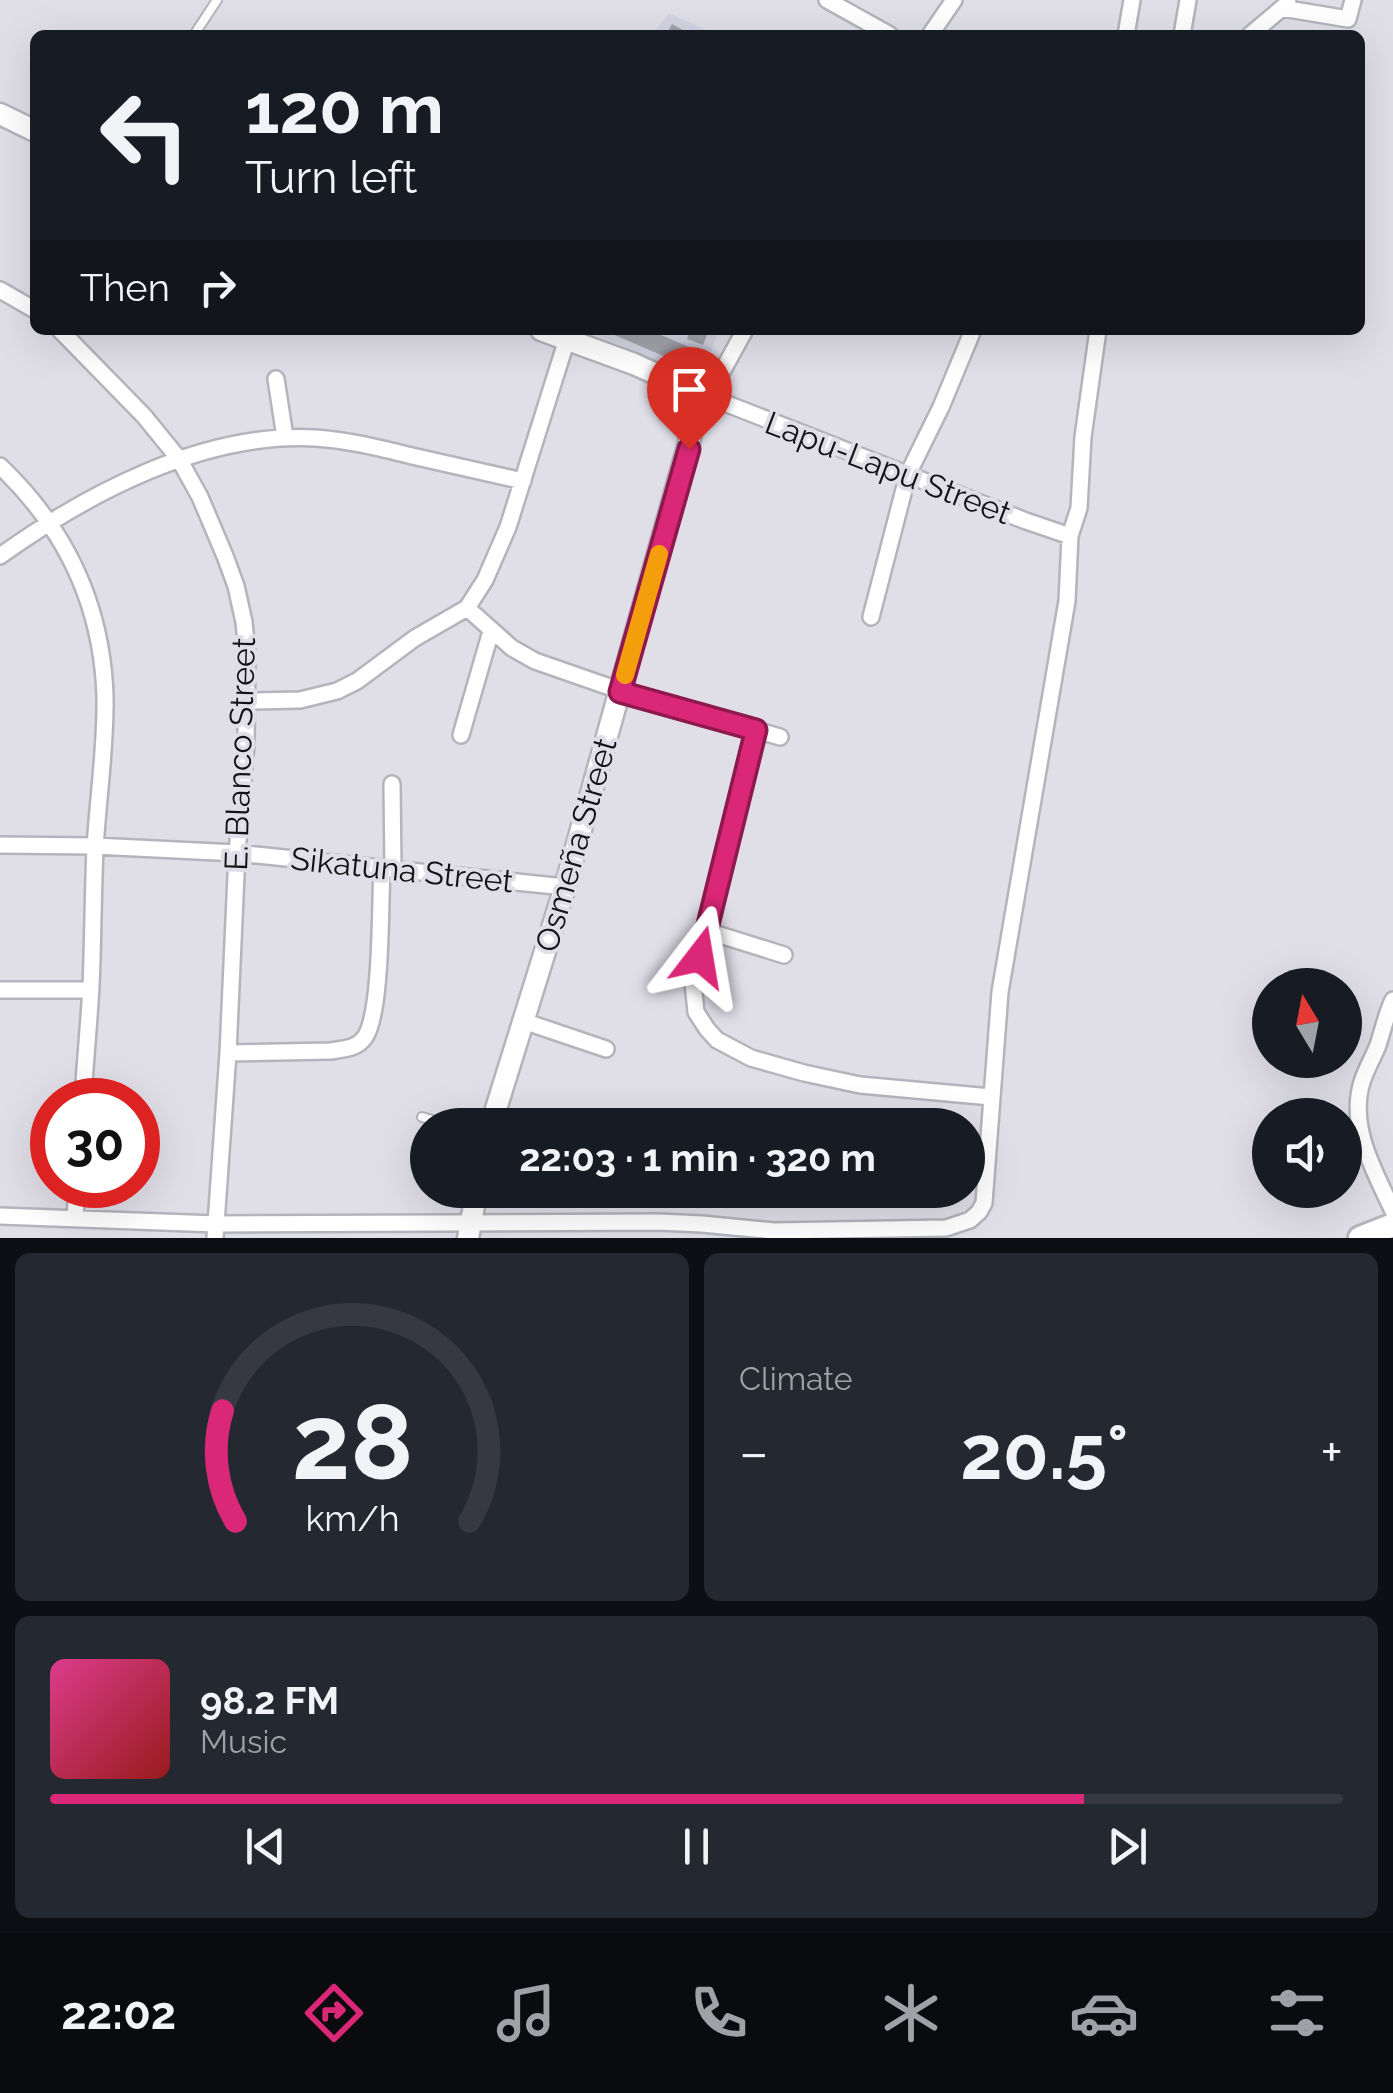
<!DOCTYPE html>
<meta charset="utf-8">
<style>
body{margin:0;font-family:Raleway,sans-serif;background:#242831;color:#f1f3f6;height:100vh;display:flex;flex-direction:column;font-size:38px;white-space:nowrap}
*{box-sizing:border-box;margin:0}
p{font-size:32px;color:#9ea1a6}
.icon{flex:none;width:55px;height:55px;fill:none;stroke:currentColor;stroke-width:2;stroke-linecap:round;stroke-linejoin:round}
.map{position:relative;height:1238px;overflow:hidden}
.side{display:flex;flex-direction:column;gap:15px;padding:15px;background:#0d0f14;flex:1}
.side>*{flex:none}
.top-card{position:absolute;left:30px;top:30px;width:1335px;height:305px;border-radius:15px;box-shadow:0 10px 40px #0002;background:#171b24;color:#f1f3f6;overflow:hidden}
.needle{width:65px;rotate:350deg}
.buttons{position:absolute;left:1252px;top:968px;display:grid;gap:20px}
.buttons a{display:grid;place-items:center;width:110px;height:110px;border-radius:50%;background:#171b24;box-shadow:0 10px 40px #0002;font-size:50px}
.speed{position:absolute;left:30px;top:1078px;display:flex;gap:20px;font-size:50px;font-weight:700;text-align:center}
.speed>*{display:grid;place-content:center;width:130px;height:130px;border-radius:50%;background:#171b24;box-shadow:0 10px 40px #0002;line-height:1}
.speed .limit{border:15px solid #d22;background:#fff;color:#111}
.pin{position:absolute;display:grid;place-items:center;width:85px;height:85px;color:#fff;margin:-102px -42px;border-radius:50% 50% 50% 0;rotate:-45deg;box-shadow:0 0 10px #0007}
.pin .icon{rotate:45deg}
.me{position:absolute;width:110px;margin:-55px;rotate:14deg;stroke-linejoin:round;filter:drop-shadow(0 0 8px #0008)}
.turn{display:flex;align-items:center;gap:35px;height:210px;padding:0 50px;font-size:45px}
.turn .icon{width:130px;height:130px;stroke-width:2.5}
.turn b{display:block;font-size:70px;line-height:85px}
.then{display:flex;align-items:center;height:95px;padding:0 50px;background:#0003;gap:20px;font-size:38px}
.big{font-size:75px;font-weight:700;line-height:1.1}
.side .tile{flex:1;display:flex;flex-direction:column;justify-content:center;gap:15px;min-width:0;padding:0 35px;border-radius:15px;background:#242831}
.side .dial{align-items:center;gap:0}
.dial svg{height:260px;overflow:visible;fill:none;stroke:#363941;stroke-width:7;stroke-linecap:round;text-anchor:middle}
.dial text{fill:#f1f3f6;stroke:none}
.song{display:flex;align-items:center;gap:30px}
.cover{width:120px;height:120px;border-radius:15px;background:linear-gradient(135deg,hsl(330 70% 55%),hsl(0 70% 35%))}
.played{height:10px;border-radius:5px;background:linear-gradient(90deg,#db2777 80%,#363941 80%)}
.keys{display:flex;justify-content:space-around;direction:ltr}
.heat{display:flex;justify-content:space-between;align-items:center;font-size:55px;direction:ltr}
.side .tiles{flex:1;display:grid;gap:15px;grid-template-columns:1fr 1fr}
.tile:last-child{grid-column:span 2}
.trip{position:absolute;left:410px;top:1108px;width:575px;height:100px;border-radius:50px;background:#171b24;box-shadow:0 10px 40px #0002;font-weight:700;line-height:100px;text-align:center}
.tab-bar{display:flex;height:160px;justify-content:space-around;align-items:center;background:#090b0e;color:#9ea1a6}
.tab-bar .icon{width:70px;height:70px}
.tab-bar .selected{color:#db2777}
.tab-bar b{font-size:45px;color:#f1f3f6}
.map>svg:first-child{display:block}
.built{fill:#d4d3e3}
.building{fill:#a3a3ab}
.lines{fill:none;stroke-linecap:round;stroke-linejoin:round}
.lane-casing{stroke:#b4b4bc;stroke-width:12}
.street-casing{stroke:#b4b4bc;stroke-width:20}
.secondary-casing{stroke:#b4b4bc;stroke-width:25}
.primary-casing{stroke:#b4b4bc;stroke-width:28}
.lane{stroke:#fff;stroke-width:8}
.street{stroke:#fff;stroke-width:15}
.secondary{stroke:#fff;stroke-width:20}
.primary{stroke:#fff;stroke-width:22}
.route-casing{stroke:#8e194d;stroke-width:25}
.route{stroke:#db2777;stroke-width:18}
.slow{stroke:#f59e0b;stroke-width:18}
.labels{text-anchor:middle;stroke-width:8;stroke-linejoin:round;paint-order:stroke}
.street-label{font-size:32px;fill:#131215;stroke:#e0dfe8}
</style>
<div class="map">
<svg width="1393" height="1238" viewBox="0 0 1393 1238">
<rect width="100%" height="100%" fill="#e0dfe8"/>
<path class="built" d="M669,13L717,35H652Z
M585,330H719L699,380Z"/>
<path class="building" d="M672,24L692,35H666Z
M603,330H649L689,347L682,364Z
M690,330H709L703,345L687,339Z"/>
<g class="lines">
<defs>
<path id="lane" d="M194,35L217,0
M422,1117L449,1125"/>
<path id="street" d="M827,0L890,35
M1282,8L1348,19L1353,0
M930,35L954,0
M1126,35L1132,0
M1182,35L1188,0
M1250,35L1288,3
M0,290L35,310
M60,330L144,416L179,459L200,497L225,556L236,586L244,622L247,652L246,745L237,853L228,1053L215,1238
M276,379L285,437
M689,389L1026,521L1070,536
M708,397L745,330
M0,466C65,528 102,605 105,696C106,746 98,798 95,848C93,894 93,940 91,986C89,1024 85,1062 83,1100
M0,556C88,493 203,432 315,438C348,440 380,448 412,456C449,464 486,473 523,481
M467,608L512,648L535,661L621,691L780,737
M871,617L908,474L941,407L973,330
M248,701L300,700L337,691L357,681L415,638L467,608L485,580L508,527L567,339
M756,731L693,983L696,1012L707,1029L717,1040L751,1058L804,1073L860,1085L991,1097
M461,735L491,631
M392,784L393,869
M0,845L95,846L237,853L565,887
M707,931L784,955
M0,990H91
M1393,1000C1386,1015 1383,1030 1378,1045C1373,1058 1366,1069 1362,1082C1348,1127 1375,1172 1393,1211
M523,1021L606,1049
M228,1053L330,1051C343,1049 357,1049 365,1037C382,1013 380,903 382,868
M0,1216L216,1224L658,1222L702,1224L774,1231L946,1228L970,1220L979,1212L984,1203L1000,992L1067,601L1070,536L1079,508L1083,437L1098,330
M75,1218L77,1185"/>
<path id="secondary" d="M0,114L35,131
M491,1125L565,887L691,435L689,389L634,364L541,330
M468,1238L477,1190"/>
<path id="primary" d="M1360,1238L1393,1225"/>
</defs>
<use href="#lane" class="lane-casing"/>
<use href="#street" class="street-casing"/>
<use href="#secondary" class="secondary-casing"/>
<use href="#primary" class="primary-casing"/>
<use href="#lane" class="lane"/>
<use href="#street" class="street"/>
<use href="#secondary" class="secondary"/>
<use href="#primary" class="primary"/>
</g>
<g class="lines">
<defs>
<path id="route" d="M689,449L620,692L756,730L700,957"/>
</defs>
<use href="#route" class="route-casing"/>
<use href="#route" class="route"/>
<path class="slow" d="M625,675L659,554"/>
</g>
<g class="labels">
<g class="street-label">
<text transform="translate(888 468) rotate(21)" y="11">Lapu-Lapu Street</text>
<text transform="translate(240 754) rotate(-88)" y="11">E. Blanco Street</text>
<text transform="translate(576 845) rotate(-74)" y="11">Osmeña Street</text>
<text transform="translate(402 870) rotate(6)" y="11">Sikatuna Street</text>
</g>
</g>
</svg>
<div class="buttons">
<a><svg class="needle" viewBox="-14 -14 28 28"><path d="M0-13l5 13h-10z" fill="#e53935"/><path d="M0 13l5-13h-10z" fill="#9ea1a6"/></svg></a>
<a><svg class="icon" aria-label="sound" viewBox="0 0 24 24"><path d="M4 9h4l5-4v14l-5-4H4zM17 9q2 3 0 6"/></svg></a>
</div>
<div class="speed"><div class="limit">30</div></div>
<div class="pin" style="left:689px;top:449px;background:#d93025"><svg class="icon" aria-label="arrive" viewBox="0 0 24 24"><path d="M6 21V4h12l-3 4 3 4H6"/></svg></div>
<svg class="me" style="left:700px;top:957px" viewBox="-20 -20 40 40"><path d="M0-17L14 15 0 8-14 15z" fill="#db2777" stroke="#fff" stroke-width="4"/></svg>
<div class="trip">22:03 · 1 min · 320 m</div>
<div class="top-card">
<div class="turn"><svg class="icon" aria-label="left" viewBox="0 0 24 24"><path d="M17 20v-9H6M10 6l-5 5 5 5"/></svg><div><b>120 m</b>Turn left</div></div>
<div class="then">Then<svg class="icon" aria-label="right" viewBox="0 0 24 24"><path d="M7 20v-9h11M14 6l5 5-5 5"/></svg></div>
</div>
</div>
<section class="side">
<div class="tiles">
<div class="tile dial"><svg viewBox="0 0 100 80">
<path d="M14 69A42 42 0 1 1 86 69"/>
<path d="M14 69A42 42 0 0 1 10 35" stroke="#db2777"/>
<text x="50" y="56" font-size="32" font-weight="700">28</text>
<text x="50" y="72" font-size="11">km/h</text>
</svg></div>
<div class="tile"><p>Climate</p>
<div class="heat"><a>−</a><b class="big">20.5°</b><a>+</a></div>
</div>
<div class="tile">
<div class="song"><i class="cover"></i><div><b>98.2 FM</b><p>Music</p></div></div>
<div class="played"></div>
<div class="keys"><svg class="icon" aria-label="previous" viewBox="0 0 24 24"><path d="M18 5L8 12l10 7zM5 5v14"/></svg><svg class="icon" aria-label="pause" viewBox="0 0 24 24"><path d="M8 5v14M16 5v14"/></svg><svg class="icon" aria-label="next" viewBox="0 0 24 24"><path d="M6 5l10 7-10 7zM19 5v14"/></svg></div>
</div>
</div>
</section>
<nav class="tab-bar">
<b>22:02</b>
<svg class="icon selected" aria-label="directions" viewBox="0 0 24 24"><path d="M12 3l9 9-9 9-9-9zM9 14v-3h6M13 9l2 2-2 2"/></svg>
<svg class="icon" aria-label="music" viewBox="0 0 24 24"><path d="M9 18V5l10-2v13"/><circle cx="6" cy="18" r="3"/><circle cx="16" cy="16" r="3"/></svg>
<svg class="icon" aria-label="phone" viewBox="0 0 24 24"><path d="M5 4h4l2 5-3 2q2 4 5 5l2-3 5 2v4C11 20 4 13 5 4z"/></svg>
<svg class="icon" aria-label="climate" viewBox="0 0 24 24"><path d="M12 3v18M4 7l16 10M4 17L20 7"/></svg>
<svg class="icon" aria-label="car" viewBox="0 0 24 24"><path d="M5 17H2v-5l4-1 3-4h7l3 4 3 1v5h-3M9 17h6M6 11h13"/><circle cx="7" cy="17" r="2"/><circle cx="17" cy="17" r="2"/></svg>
<svg class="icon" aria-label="filters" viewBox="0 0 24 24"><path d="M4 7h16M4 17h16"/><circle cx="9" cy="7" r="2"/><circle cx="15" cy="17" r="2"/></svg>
</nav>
